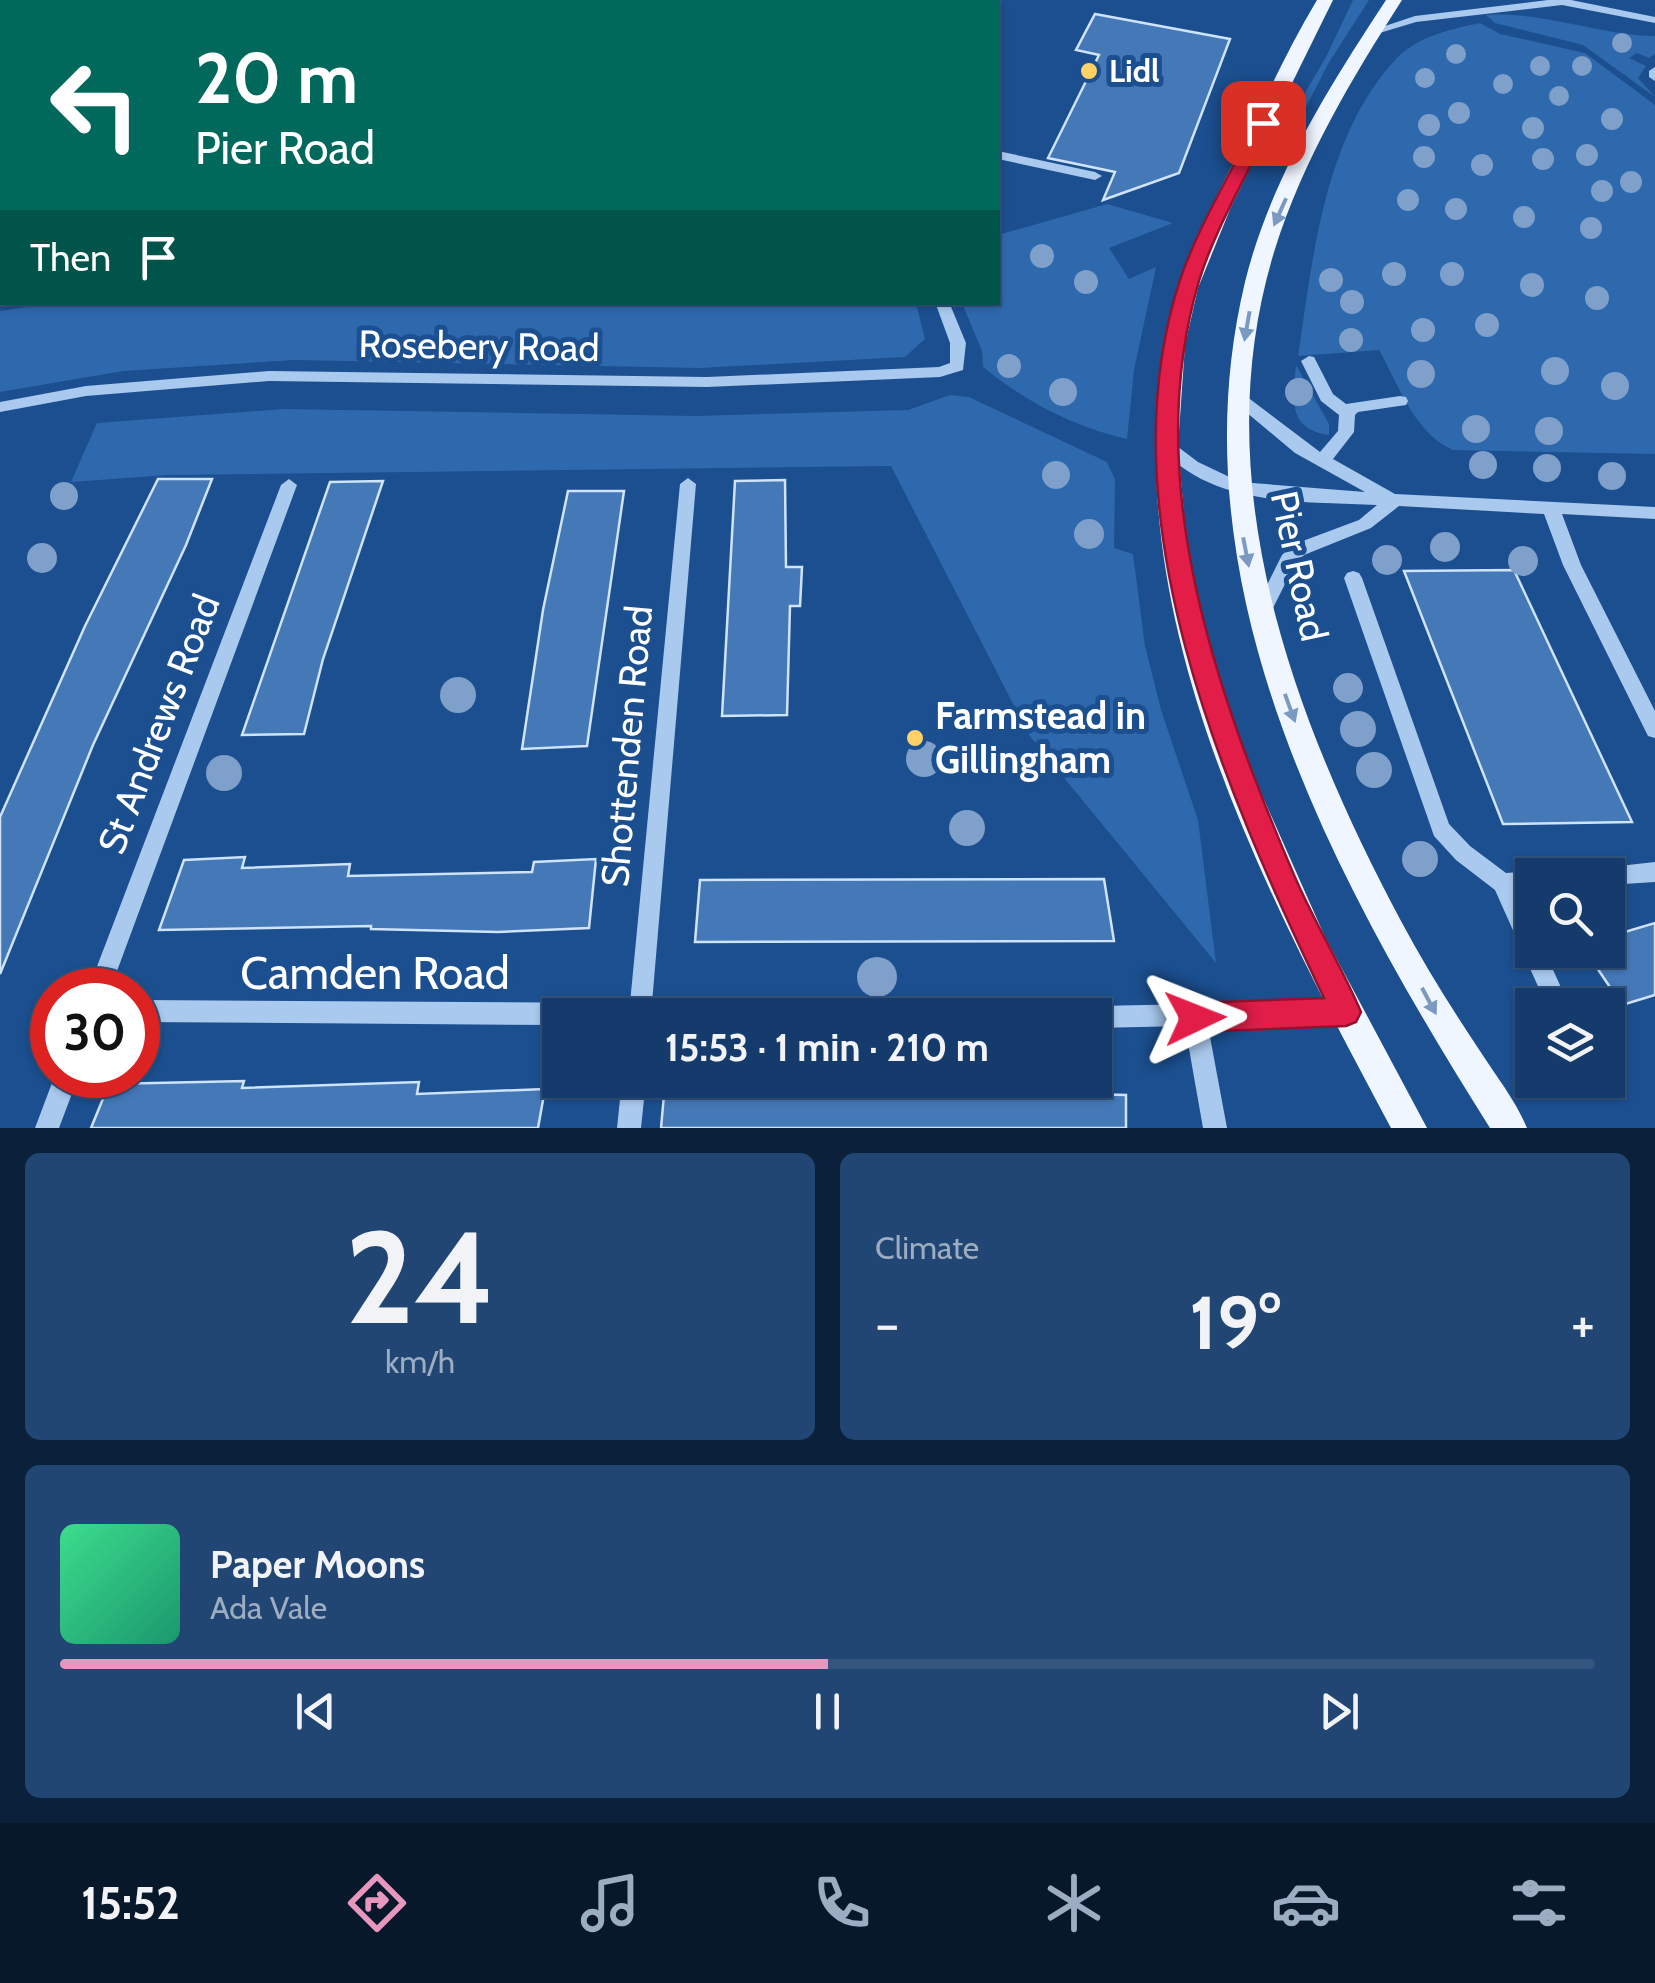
<!DOCTYPE html>
<meta charset="utf-8">
<style>
body{margin:0;font-family:Cabin,sans-serif;background:#214673;color:#f1f3f6;height:100vh;display:flex;flex-direction:column;font-size:38px;white-space:nowrap}
*{box-sizing:border-box;margin:0}
p{font-size:32px;color:#9dadc1}
.icon{flex:none;width:55px;height:55px;fill:none;stroke:currentColor;stroke-width:2;stroke-linecap:round;stroke-linejoin:round}
.map{position:relative;height:1128px;overflow:hidden}
.details{display:flex;flex-direction:column;gap:25px;padding:25px;background:#0b203b;flex:1}
.details>*{flex:none}
.banner{position:absolute;left:0px;top:0px;width:1000px;height:305px;box-shadow:0 2px 8px #0004,0 0 0 2px #33557e;background:#00695c;color:#fff;overflow:hidden}
.buttons{position:absolute;left:1515px;top:858px;display:grid;gap:20px}
.buttons a{display:grid;place-items:center;width:110px;height:110px;border-radius:0px;background:#143b6b;box-shadow:0 2px 8px #0004,0 0 0 2px #33557e;font-size:50px}
.speed{position:absolute;left:30px;top:968px;display:flex;gap:20px;font-size:50px;font-weight:700;text-align:center}
.speed>*{display:grid;place-content:center;width:130px;height:130px;border-radius:50%;background:#143b6b;box-shadow:0 2px 8px #0004,0 0 0 2px #33557e;line-height:1}
.speed .limit{border:15px solid #d22;background:#fff;color:#111}
.pin{position:absolute;display:grid;place-items:center;width:85px;height:85px;color:#fff;margin:-42px;border-radius:20px;box-shadow:0 5px 15px #0006}
.me{position:absolute;width:110px;margin:-55px;rotate:88deg;stroke-linejoin:round;filter:drop-shadow(0 0 8px #0008)}
.turn{display:flex;align-items:center;gap:35px;height:210px;padding:0 30px;font-size:45px}
.turn .icon{width:130px;height:130px;stroke-width:2.5}
.turn b{display:block;font-size:70px;line-height:85px}
.then{display:flex;align-items:center;height:95px;padding:0 30px;background:#0003;gap:20px;font-size:38px}
.big{font-size:75px;font-weight:700;line-height:1.1}
.details .widget{flex:1;display:flex;flex-direction:column;justify-content:center;gap:15px;min-width:0;padding:0 35px;border-radius:15px;background:#214673}
.details .dial{align-items:center;gap:0}
.dial b{font-size:130px;line-height:1}
.song{display:flex;align-items:center;gap:30px}
.cover{width:120px;height:120px;border-radius:15px;background:linear-gradient(135deg,hsl(150 70% 55%),hsl(160 70% 35%))}
.played{height:10px;border-radius:5px;background:linear-gradient(90deg,#e797bd 50%,#33557e 50%)}
.keys{display:flex;justify-content:space-around;direction:ltr}
.heat{display:flex;justify-content:space-between;align-items:center;font-size:55px;direction:ltr}
.details .tiles{flex:1;display:grid;gap:25px;grid-template-columns:1fr 1fr}
.widget:last-child{grid-column:span 2}
.trip{position:absolute;left:542px;top:998px;width:570px;height:100px;border-radius:0px;background:#143b6b;box-shadow:0 2px 8px #0004,0 0 0 2px #33557e;font-weight:700;line-height:100px;text-align:center}
.dock{display:flex;height:160px;justify-content:space-around;align-items:center;background:#08182b;color:#9dadc1}
.dock .icon{width:70px;height:70px}
.dock .selected{color:#e797bd}
.dock b{font-size:45px;color:#f1f3f6}
.map>svg:first-child{display:block}
.green{fill:#2e69ad}
.building{fill:#4478b7;stroke:#cfe3fa;stroke-width:2.5}
.lines{fill:none;stroke-linecap:round;stroke-linejoin:round}
.minor{fill:#a9c9ee;fill-rule:evenodd}
.major{fill:#f0f6ff;fill-rule:evenodd}
.tree{fill:#7ea0ca}
.oneway{fill:#7b9ac1}
.route{fill:#e11d48;stroke:#92132f;stroke-width:2.5}
.poi-dot{fill:#ffd166;stroke:#1b4f8f;stroke-width:4}
.labels{text-anchor:middle;stroke-width:10;stroke-linejoin:round;paint-order:stroke}
.far-poi-label{font-size:32px;font-weight:bold;fill:#fff;stroke:#1b4f8f;text-anchor:start}
.street-label{font-size:38px;fill:#fff;stroke:#1b4f8f}
.poi-label{font-size:38px;font-weight:bold;fill:#fff;stroke:#1b4f8f;text-anchor:start}
.near-street-label{font-size:45px;fill:#fff;stroke:#1b4f8f}
</style>
<div class="map">
<svg width="1655" height="1128" viewBox="0 0 1655 1128">
<rect width="100%" height="100%" fill="#1b4f8f"/>
<path class="green" d="M1353,0H1369L1328,64L1285,148L1274,146L1326,57Z
M1486,15C1544,11 1598,35 1655,36V54L1649,58L1637,53L1629,58L1646,66L1638,78L1655,97L1583,45L1495,23Z
M1480,23L1500,34L1585,53L1655,105V454L1453,450C1415,434 1398,384 1379,350L1298,356C1313,257 1324,136 1396,59C1418,36 1451,29 1480,23Z
M1107,204L1173,223L1109,248L1129,279L1156,267L1134,370L1127,439C1074,427 1026,402 983,367L982,351L962,303L998,302V235Z
M660,302L916,303L925,339L905,357L700,368L294,360L123,371L0,392V311L53,303Z
M1296,365L1329,424V435C1286,429 1293,397 1296,365Z
M950,395L969,397L1107,462L1115,479L1114,548L1133,554L1145,646L1161,710L1198,820L1216,963L1029,735L891,466L167,475L71,482L97,423L284,409L695,416L908,410Z"/>
<path class="building" d="M1095,14L1230,39L1179,173L1103,200L1115,172L1048,158L1099,55L1076,50Z
M158,479H212L186,545L93,745L0,974V817L85,626Z
M785,480L786,567H802L800,606H790L787,715L722,716L735,481Z
M383,481L323,659L304,734L242,735L330,482Z
M568,491H624L587,746L522,749L543,610Z
M1514,570L1632,822L1503,824L1404,571Z
M245,857L242,868L350,864L348,876L532,872L534,862L596,859L589,928L498,932L371,929V926L159,930L184,860Z
M1104,879L1114,941L695,942L700,880Z
M1655,923V995L1622,1005L1585,950H1608V937Z
M244,1081L242,1088L419,1082L417,1094L545,1089L538,1128H91L109,1084Z
M665,1084L1126,1095V1128H661Z"/>
<g class="lines">
<path class="minor" d="M865,0H877V2H866Z
M964,0H976V1L965,2Z
M1548,0H1571L1655,17V23L1562,5L1416,22L1373,35L1367,32L1415,16Z
M0,18H2V27H0Z
M1655,67V81L1649,77V71Z
M998,151L1095,172L1102,176L1095,180L998,159Z
M0,182L2,183V191L0,190Z
M935,302H949L966,343L963,370L940,377L707,387L269,381L86,396L0,412V402L86,386L269,371L707,377L939,367L950,363V343Z
M1309,356L1314,357L1333,394L1346,404L1400,396L1406,397L1408,401L1406,405L1358,412L1355,415L1354,432L1333,459L1395,494L1655,507V519L1562,514L1581,565L1655,711V738L1648,736L1563,565L1544,514L1399,506L1371,528L1304,555L1295,564L1267,620H1255L1252,615L1282,555L1292,545L1359,520L1377,505C1303,501 1208,508 1157,443L1165,437L1198,462L1240,482L1365,492L1295,453L1228,397L1230,393H1242L1320,452L1338,431L1339,415L1321,401L1301,361Z
M688,478L696,484L652,1003L732,1004L740,1007L743,1015H560V1025L138,1022V1000L630,1003L680,484Z
M289,479L297,485L110,990H88L281,485Z
M1353,571L1359,573L1362,578L1449,824L1470,846L1506,873L1532,871L1539,874L1532,875V891L1518,892L1532,925V950H1544L1564,994L1561,1002L1553,1005L1545,1002L1495,890L1456,860L1434,836L1344,578L1347,573Z
M1655,862V882L1608,885V875H1597L1601,868Z
M1346,1001L1354,1004L1357,1012L1354,1020L1346,1023L1208,1026L1227,1128H1203L1185,1026L1095,1028V1015H1085L1087,1009L1095,1006Z
M55,1075H79L59,1128H35Z
M622,1080H646L641,1128H617Z"/>
<path class="major" d="M1317,0H1333L1231,207L1198,288L1185,345L1178,446L1187,548L1210,651L1243,752L1325,937L1427,1128H1391C1265,892 1119,621 1164,344C1175,269 1215,201 1248,134C1270,89 1291,43 1317,0Z
M1386,0H1402C1352,78 1303,160 1275,249C1203,480 1293,718 1401,921C1425,966 1452,1009 1480,1051C1496,1076 1516,1101 1527,1128H1490C1334,880 1172,586 1245,282C1270,180 1329,87 1386,0Z"/>
</g>
<g class="tree">
<circle cx="1622" cy="43" r="10"/>
<circle cx="1456" cy="54" r="10"/>
<circle cx="1540" cy="66" r="10"/>
<circle cx="1582" cy="66" r="10"/>
<circle cx="1425" cy="78" r="10"/>
<circle cx="1503" cy="84" r="10"/>
<circle cx="1559" cy="96" r="10"/>
<circle cx="1459" cy="113" r="11"/>
<circle cx="1612" cy="119" r="11"/>
<circle cx="1429" cy="125" r="11"/>
<circle cx="1533" cy="128" r="11"/>
<circle cx="1587" cy="155" r="11"/>
<circle cx="1424" cy="157" r="11"/>
<circle cx="1543" cy="159" r="11"/>
<circle cx="1482" cy="165" r="11"/>
<circle cx="1631" cy="182" r="11"/>
<circle cx="1602" cy="191" r="11"/>
<circle cx="1408" cy="200" r="11"/>
<circle cx="1456" cy="209" r="11"/>
<circle cx="1524" cy="217" r="11"/>
<circle cx="1591" cy="228" r="11"/>
<circle cx="1042" cy="256" r="12"/>
<circle cx="1394" cy="274" r="12"/>
<circle cx="1452" cy="274" r="12"/>
<circle cx="1331" cy="280" r="12"/>
<circle cx="1086" cy="282" r="12"/>
<circle cx="1532" cy="285" r="12"/>
<circle cx="1597" cy="298" r="12"/>
<circle cx="1352" cy="302" r="12"/>
<circle cx="1487" cy="325" r="12"/>
<circle cx="1423" cy="330" r="12"/>
<circle cx="1351" cy="340" r="12"/>
<circle cx="1009" cy="366" r="12"/>
<circle cx="1555" cy="371" r="14"/>
<circle cx="1421" cy="374" r="14"/>
<circle cx="1615" cy="386" r="14"/>
<circle cx="1063" cy="392" r="14"/>
<circle cx="1299" cy="392" r="14"/>
<circle cx="1476" cy="429" r="14"/>
<circle cx="1549" cy="431" r="14"/>
<circle cx="1483" cy="465" r="14"/>
<circle cx="1547" cy="468" r="14"/>
<circle cx="1056" cy="475" r="14"/>
<circle cx="1612" cy="476" r="14"/>
<circle cx="64" cy="496" r="14"/>
<circle cx="1089" cy="534" r="15"/>
<circle cx="1445" cy="547" r="15"/>
<circle cx="42" cy="558" r="15"/>
<circle cx="1387" cy="560" r="15"/>
<circle cx="1523" cy="561" r="15"/>
<circle cx="1348" cy="688" r="15"/>
<circle cx="458" cy="695" r="18"/>
<circle cx="1358" cy="729" r="18"/>
<circle cx="924" cy="759" r="18"/>
<circle cx="1374" cy="770" r="18"/>
<circle cx="224" cy="773" r="18"/>
<circle cx="967" cy="828" r="18"/>
<circle cx="1420" cy="859" r="18"/>
<circle cx="877" cy="977" r="20"/>
</g>
<defs><path id="oneway-solid" d="M-6-.8H1V-3.2L6.5 0L1 3.2V.8H-6Z" transform="scale(2.5)"/></defs>
<g class="oneway">
<use href="#oneway-solid" transform="translate(1280 212) rotate(114)"/>
<use href="#oneway-solid" transform="translate(1247 326) rotate(100)"/>
<use href="#oneway-solid" transform="translate(1246 552) rotate(79)"/>
<use href="#oneway-solid" transform="translate(1290 708) rotate(70)"/>
<use href="#oneway-solid" transform="translate(1429 1001) rotate(62)"/>
</g>
<path class="route" d="M1263,118L1271,123C1249,172 1214,231 1199,281C1140,480 1216,692 1294,875C1314,922 1341,965 1361,1012L1356,1022L1346,1026L1195,1032L1185,1028L1181,1018L1185,1007L1195,1003L1324,998C1224,788 1103,514 1180,280C1198,226 1231,174 1255,123Z"/>
<g class="poi-dot">
<circle cx="1089" cy="71" r="10"/>
<circle cx="915" cy="738" r="10"/>
</g>
<g class="labels">
<g class="far-poi-label">
<text x="1109" y="82">Lidl</text>
</g>
<g class="street-label">
<text transform="translate(479 346) rotate(1)" y="13">Rosebery Road</text>
<text transform="translate(1299 566) rotate(78)" y="13">Pier Road</text>
<text transform="translate(159 724) rotate(-69)" y="13">St Andrews Road</text>
<text transform="translate(627 746) rotate(-85)" y="13">Shottenden Road</text>
</g>
<g class="poi-label">
<text x="935" y="729">Farmstead in<tspan x="935" dy="44">Gillingham</tspan></text>
</g>
<g class="near-street-label">
<text x="375" y="989">Camden Road</text>
</g>
</g>
</svg>
<div class="buttons">
<a><svg class="icon" aria-label="search" viewBox="0 0 24 24"><circle cx="10" cy="10" r="6"/><path d="M15 15l6 6"/></svg></a>
<a><svg class="icon" aria-label="layers" viewBox="0 0 24 24"><path d="M12 4l9 5-9 5-9-5zM3 14l9 5 9-5"/></svg></a>
</div>
<div class="speed"><div class="limit">30</div></div>
<div class="pin" style="left:1263px;top:123px;background:#d93025"><svg class="icon" aria-label="arrive" viewBox="0 0 24 24"><path d="M6 21V4h12l-3 4 3 4H6"/></svg></div>
<svg class="me" style="left:1195px;top:1018px" viewBox="-20 -20 40 40"><path d="M0-17L14 15 0 8-14 15z" fill="#e11d48" stroke="#fff" stroke-width="4"/></svg>
<div class="trip">15:53 · 1 min · 210 m</div>
<div class="banner">
<div class="turn"><svg class="icon" aria-label="left" viewBox="0 0 24 24"><path d="M17 20v-9H6M10 6l-5 5 5 5"/></svg><div><b>20 m</b>Pier Road</div></div>
<div class="then">Then<svg class="icon" aria-label="arrive" viewBox="0 0 24 24"><path d="M6 21V4h12l-3 4 3 4H6"/></svg></div>
</div>
</div>
<section class="details">
<div class="tiles">
<div class="widget dial"><b>24</b><p>km/h</p></div>
<div class="widget"><p>Climate</p>
<div class="heat"><a>−</a><b class="big">19°</b><a>+</a></div>
</div>
<div class="widget">
<div class="song"><i class="cover"></i><div><b>Paper Moons</b><p>Ada Vale</p></div></div>
<div class="played"></div>
<div class="keys"><svg class="icon" aria-label="previous" viewBox="0 0 24 24"><path d="M18 5L8 12l10 7zM5 5v14"/></svg><svg class="icon" aria-label="pause" viewBox="0 0 24 24"><path d="M8 5v14M16 5v14"/></svg><svg class="icon" aria-label="next" viewBox="0 0 24 24"><path d="M6 5l10 7-10 7zM19 5v14"/></svg></div>
</div>
</div>
</section>
<nav class="dock">
<b>15:52</b>
<svg class="icon selected" aria-label="directions" viewBox="0 0 24 24"><path d="M12 3l9 9-9 9-9-9zM9 14v-3h6M13 9l2 2-2 2"/></svg>
<svg class="icon" aria-label="music" viewBox="0 0 24 24"><path d="M9 18V5l10-2v13"/><circle cx="6" cy="18" r="3"/><circle cx="16" cy="16" r="3"/></svg>
<svg class="icon" aria-label="phone" viewBox="0 0 24 24"><path d="M5 4h4l2 5-3 2q2 4 5 5l2-3 5 2v4C11 20 4 13 5 4z"/></svg>
<svg class="icon" aria-label="climate" viewBox="0 0 24 24"><path d="M12 3v18M4 7l16 10M4 17L20 7"/></svg>
<svg class="icon" aria-label="car" viewBox="0 0 24 24"><path d="M5 17H2v-5l4-1 3-4h7l3 4 3 1v5h-3M9 17h6M6 11h13"/><circle cx="7" cy="17" r="2"/><circle cx="17" cy="17" r="2"/></svg>
<svg class="icon" aria-label="filters" viewBox="0 0 24 24"><path d="M4 7h16M4 17h16"/><circle cx="9" cy="7" r="2"/><circle cx="15" cy="17" r="2"/></svg>
</nav>
